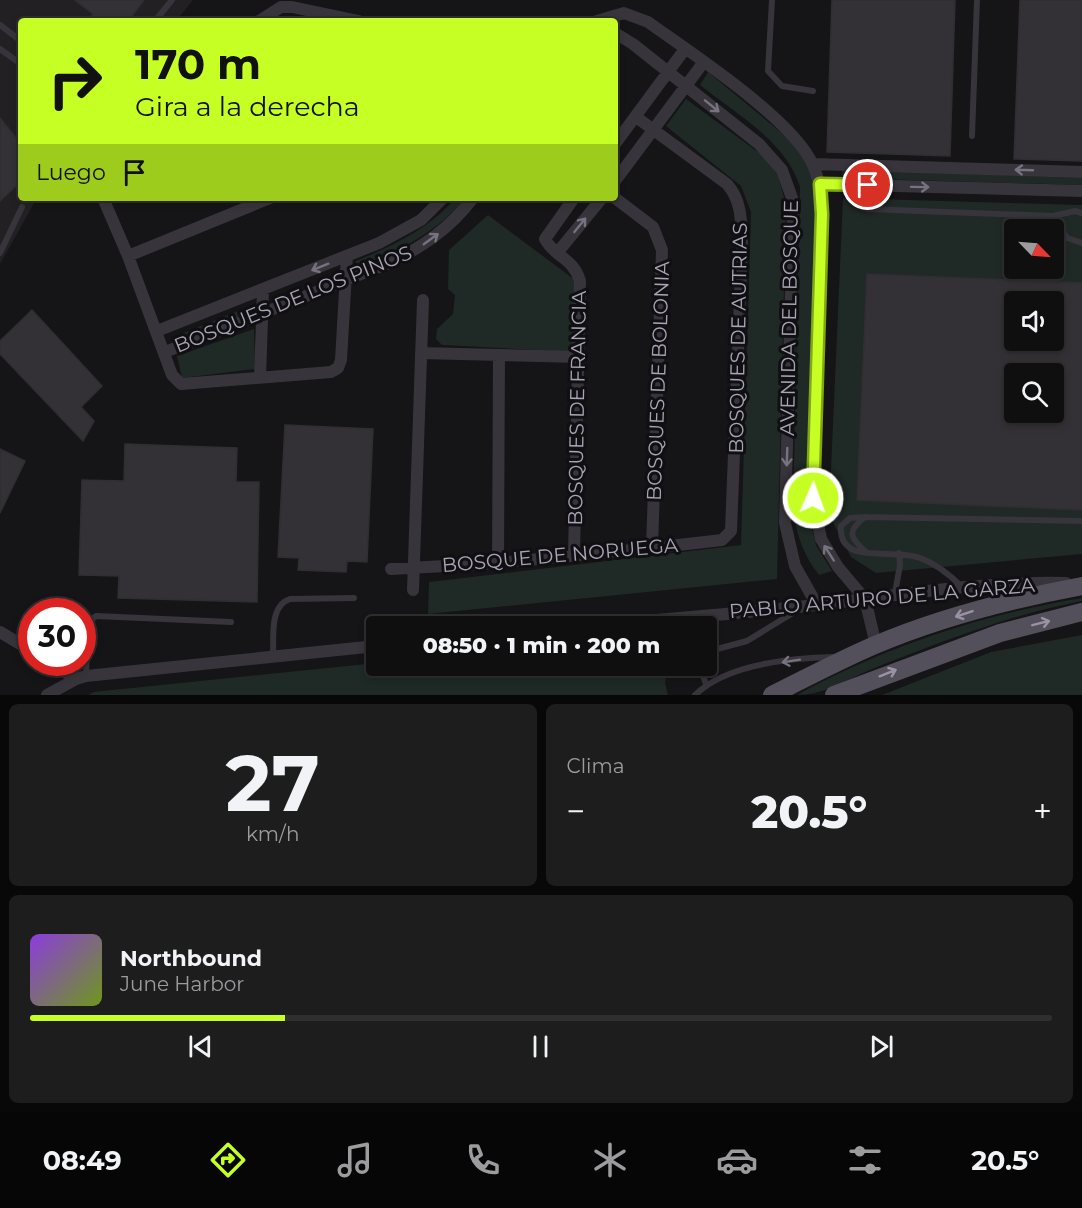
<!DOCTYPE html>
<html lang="es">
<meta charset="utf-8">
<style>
body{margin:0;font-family:Montserrat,sans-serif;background:#1e1d1e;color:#f1f3f6;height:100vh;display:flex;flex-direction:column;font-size:22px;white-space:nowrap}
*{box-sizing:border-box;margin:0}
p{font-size:20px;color:#9c9c9f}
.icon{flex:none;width:33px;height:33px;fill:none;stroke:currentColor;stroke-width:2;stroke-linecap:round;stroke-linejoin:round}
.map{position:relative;height:695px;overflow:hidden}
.side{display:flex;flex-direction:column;gap:9px;padding:9px;background:#090809;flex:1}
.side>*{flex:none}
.guide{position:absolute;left:18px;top:18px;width:600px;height:183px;border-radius:6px;box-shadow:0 3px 9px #0003,0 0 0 2px #302f30;background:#c6ff23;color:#111;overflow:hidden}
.needle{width:39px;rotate:115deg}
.tools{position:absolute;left:1004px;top:219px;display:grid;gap:12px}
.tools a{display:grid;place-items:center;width:60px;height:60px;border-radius:6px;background:#100f10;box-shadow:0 3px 9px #0003,0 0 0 2px #302f30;font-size:30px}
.speed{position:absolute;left:18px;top:598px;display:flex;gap:12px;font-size:30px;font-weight:700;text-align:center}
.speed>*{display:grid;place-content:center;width:78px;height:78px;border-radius:50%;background:#100f10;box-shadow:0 3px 9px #0003,0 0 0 2px #302f30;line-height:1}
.speed .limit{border:9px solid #d22;background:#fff;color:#111}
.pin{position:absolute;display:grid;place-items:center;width:51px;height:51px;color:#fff;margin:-26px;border:3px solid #fff;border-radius:50%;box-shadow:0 2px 6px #0007}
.me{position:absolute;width:66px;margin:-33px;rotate:2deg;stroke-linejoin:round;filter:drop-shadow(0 0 4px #0008)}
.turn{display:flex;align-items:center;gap:21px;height:126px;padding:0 18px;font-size:27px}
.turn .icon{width:78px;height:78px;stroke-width:2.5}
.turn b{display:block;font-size:42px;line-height:51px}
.then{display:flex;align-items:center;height:57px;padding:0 18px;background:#0003;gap:12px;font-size:22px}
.big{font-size:45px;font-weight:800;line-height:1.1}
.side .widget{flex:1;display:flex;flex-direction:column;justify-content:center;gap:9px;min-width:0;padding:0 21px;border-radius:9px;background:#1e1d1e}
.side .dial{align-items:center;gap:0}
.dial b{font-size:78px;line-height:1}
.song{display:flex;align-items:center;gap:18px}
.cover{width:72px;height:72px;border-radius:9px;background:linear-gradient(135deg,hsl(270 70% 55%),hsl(80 70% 35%))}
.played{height:6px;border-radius:3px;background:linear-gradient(90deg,#c6ff23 25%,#302f30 25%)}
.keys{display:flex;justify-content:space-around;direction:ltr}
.heat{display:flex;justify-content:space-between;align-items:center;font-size:33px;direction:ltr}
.side .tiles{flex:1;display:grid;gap:9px;grid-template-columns:1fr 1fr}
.widget:last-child{grid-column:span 2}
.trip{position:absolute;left:366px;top:616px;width:351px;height:60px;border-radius:6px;background:#100f10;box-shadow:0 3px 9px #0003,0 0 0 2px #302f30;font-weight:800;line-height:60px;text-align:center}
.menu{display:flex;height:96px;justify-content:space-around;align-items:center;background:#060606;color:#9c9c9f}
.menu .icon{width:42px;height:42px}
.menu .active{color:#c6ff23}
.menu b{font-size:27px;color:#f1f3f6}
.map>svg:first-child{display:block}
.built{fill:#222023}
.green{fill:#1f2926;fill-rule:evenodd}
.building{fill:#333135;stroke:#302e32;stroke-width:1.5;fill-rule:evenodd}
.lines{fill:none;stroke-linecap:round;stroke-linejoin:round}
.lane{stroke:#37343b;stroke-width:6}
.street{stroke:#37343b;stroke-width:12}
.primary{stroke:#54505b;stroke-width:18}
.oneway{stroke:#767280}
.oneway2{stroke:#9993a5}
.route-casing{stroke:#81a617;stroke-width:15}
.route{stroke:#c6ff23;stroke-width:10}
.labels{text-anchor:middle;stroke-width:6;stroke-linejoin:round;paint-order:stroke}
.street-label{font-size:20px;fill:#aaa4b8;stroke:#100f11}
</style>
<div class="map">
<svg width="1082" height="695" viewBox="0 0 1082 695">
<rect width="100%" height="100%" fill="#151416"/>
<path class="built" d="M0,0H193L176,21H21V198H37L0,264Z"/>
<path class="green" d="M708,72L789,139L802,155L810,169L817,206L807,508L816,545L832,571L819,575C803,554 797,536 793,510L800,187C786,141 736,114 700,85Z
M686,99L766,158L778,175L786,205L777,579L428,614L429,582L741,545L751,212L741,186L666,126Z
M842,170L1082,178V185L843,178Z
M456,198H466C435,233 400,252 356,267V261C395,245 428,229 456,198Z
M843,198L1082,205V554L876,573L851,557L829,515ZM1014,230H1053V268H1014ZM1014,302H1053V340H1014ZM1014,374H1053V412H1014Z
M488,215L575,280V352L442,345L436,339L437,329L453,314L455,295L448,289L449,250Z
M255,304L256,309L177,343L174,337Z
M254,329L255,369L182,378L177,356Z
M1082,598V601C1013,614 947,640 882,665C852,676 828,695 797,695C884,647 984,614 1082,598Z
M1082,635V695H882L991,652Z
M376,663V666H667L665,683L668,695H89L93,692Z"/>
<path class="building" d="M75,0H144L128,21H88L93,14Z
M832,0H955L950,156L827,152Z
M1020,0H1082V161L1014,159Z
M0,118L21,144V181L0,201Z
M867,274L1082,283V510L857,500ZM1014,302H1053V340H1014ZM1014,374H1053V412H1014Z
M32,310L102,386L81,407L94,421L83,441L0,354V341Z
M285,425L373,429L367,562L347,561L346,572L298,570L299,558L278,557Z
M125,444L237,448L236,482H259L257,602L118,598L119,576L79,575L82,480L124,481Z
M0,449L25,461L0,513Z"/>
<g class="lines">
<path class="lane" d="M772,0L768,71L782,86L813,91
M155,21L172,0
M0,25L21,41
M0,49L21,64
M972,136L977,0
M867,209L1053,216L1075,211L1082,213
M1053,216L1067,238L1082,243
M0,253L22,207
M865,517C847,531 849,537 866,552
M962,587C950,575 937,564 920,558C892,547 838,567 841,526L850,518L865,517L1082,521
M895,593L900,565L899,553
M706,652L747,641L801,608
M273,656C274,637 269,606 290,599L354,598
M699,666L706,684
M86,676L88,623L96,616L231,622
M695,695C727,664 791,658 834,657"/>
<path class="street" d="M259,21L281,7H292L359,21
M597,21L624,13L648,22C691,53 793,119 813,165C820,181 821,197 822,214L813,498L821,539L838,567L865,599L876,645
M615,33L633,44L759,144L782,170L792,198L793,211L785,523L795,566L817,605
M615,144L685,49
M813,164L1082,172
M615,181L703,63
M820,184L1082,191
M103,198L128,256L172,375L181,384L331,372L338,368L341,360L347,256
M574,198L545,239C555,258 573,257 580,281L574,555
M615,198L653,227L662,250L652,548
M558,252L602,198
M128,256L270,198
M157,331L379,243L421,220L443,198
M165,352L389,263C423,247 450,228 473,198
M421,353L579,357
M260,377L263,291
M498,563L499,355
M391,569L498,563L652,548L722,540L731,531L742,247C741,224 743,202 727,184L636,117
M413,590L423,300
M575,627C655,620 736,614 816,605C899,595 982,581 1066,583
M0,632L32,651
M50,663L76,679
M47,695L76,679L86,676L376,646"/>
<path class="primary" d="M772,695C806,678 840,660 875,645C941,617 1012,599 1082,586
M834,695L1000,633L1082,612"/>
</g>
<defs><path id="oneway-shaft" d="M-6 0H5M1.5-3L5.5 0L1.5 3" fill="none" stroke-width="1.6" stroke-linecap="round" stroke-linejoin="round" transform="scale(1.5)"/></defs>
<g class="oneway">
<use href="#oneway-shaft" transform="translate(712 106) rotate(39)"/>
<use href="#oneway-shaft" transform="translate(1024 170) rotate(-178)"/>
<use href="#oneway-shaft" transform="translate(920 187) rotate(1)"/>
<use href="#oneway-shaft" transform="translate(580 225) rotate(-51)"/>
<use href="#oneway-shaft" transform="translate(431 239) rotate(-36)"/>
<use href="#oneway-shaft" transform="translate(320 267) rotate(158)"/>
<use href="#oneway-shaft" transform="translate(787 457) rotate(92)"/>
<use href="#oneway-shaft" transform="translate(829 553) rotate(-123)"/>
<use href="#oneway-shaft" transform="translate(791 661) rotate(171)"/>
</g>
<g class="oneway2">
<use href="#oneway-shaft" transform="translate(964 614) rotate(162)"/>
<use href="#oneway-shaft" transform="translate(1041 623) rotate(-14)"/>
<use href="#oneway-shaft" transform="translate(888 673) rotate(-22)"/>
</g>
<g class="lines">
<defs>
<path id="route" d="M813,498L822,214L820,184L868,185"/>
</defs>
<use href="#route" class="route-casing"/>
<use href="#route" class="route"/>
</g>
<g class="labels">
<g class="street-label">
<text transform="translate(293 299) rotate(-22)" y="7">BOSQUES DE LOS PINOS</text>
<text transform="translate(789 318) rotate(-89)" y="7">AVENIDA DEL BOSQUE</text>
<text transform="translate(738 338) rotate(-89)" y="7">BOSQUES DE AUTRIAS</text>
<text transform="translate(658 381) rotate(-88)" y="7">BOSQUES DE BOLONIA</text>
<text transform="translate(577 408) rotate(-89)" y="7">BOSQUES DE FRANCIA</text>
<text transform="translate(560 555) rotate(-5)" y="7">BOSQUE DE NORUEGA</text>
<text transform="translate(882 598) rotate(-5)" y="7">PABLO ARTURO DE LA GARZA</text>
</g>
</g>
</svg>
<div class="tools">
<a><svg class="needle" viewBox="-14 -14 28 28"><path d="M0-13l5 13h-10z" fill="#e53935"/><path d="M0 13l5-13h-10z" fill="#9c9c9f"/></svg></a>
<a><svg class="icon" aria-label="sound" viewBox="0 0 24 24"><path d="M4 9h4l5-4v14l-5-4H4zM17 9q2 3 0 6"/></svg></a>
<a><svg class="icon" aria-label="search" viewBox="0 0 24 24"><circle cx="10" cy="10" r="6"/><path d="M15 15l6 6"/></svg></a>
</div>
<div class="speed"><div class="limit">30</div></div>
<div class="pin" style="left:868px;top:185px;background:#d93025"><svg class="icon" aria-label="arrive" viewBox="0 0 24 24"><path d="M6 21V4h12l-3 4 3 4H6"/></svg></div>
<svg class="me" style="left:813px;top:498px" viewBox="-20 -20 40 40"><circle r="17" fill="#c6ff23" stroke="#fff" stroke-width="3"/><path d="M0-11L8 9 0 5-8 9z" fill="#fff"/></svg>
<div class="trip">08:50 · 1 min · 200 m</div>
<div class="guide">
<div class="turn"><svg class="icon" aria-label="right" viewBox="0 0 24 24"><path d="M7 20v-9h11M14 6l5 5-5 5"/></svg><div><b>170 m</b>Gira a la derecha</div></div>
<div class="then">Luego<svg class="icon" aria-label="arrive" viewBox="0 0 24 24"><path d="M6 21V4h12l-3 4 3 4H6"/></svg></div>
</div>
</div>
<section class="side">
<div class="tiles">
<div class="widget dial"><b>27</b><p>km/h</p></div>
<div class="widget"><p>Clima</p>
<div class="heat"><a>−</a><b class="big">20.5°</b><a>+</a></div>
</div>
<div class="widget">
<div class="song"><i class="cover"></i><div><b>Northbound</b><p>June Harbor</p></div></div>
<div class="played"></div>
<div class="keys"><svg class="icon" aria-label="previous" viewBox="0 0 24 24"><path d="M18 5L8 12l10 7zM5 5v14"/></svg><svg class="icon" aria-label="pause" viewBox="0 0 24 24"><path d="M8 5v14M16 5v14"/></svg><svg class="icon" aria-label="next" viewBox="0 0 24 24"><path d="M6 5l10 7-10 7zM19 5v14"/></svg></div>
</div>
</div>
</section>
<nav class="menu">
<b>08:49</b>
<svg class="icon active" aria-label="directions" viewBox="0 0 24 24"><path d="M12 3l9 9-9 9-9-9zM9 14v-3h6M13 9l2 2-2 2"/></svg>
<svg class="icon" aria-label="music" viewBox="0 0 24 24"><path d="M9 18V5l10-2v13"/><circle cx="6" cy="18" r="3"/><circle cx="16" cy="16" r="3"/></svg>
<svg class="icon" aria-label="phone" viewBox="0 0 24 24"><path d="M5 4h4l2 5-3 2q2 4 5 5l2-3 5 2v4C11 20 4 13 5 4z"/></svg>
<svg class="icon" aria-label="climate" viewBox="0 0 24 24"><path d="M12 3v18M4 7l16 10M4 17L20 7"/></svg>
<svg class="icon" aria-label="car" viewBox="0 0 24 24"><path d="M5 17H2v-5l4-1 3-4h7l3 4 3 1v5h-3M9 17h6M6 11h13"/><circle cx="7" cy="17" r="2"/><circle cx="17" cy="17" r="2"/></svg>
<svg class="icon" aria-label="filters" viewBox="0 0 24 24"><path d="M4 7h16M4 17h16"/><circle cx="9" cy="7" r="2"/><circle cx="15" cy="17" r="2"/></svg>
<b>20.5°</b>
</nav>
